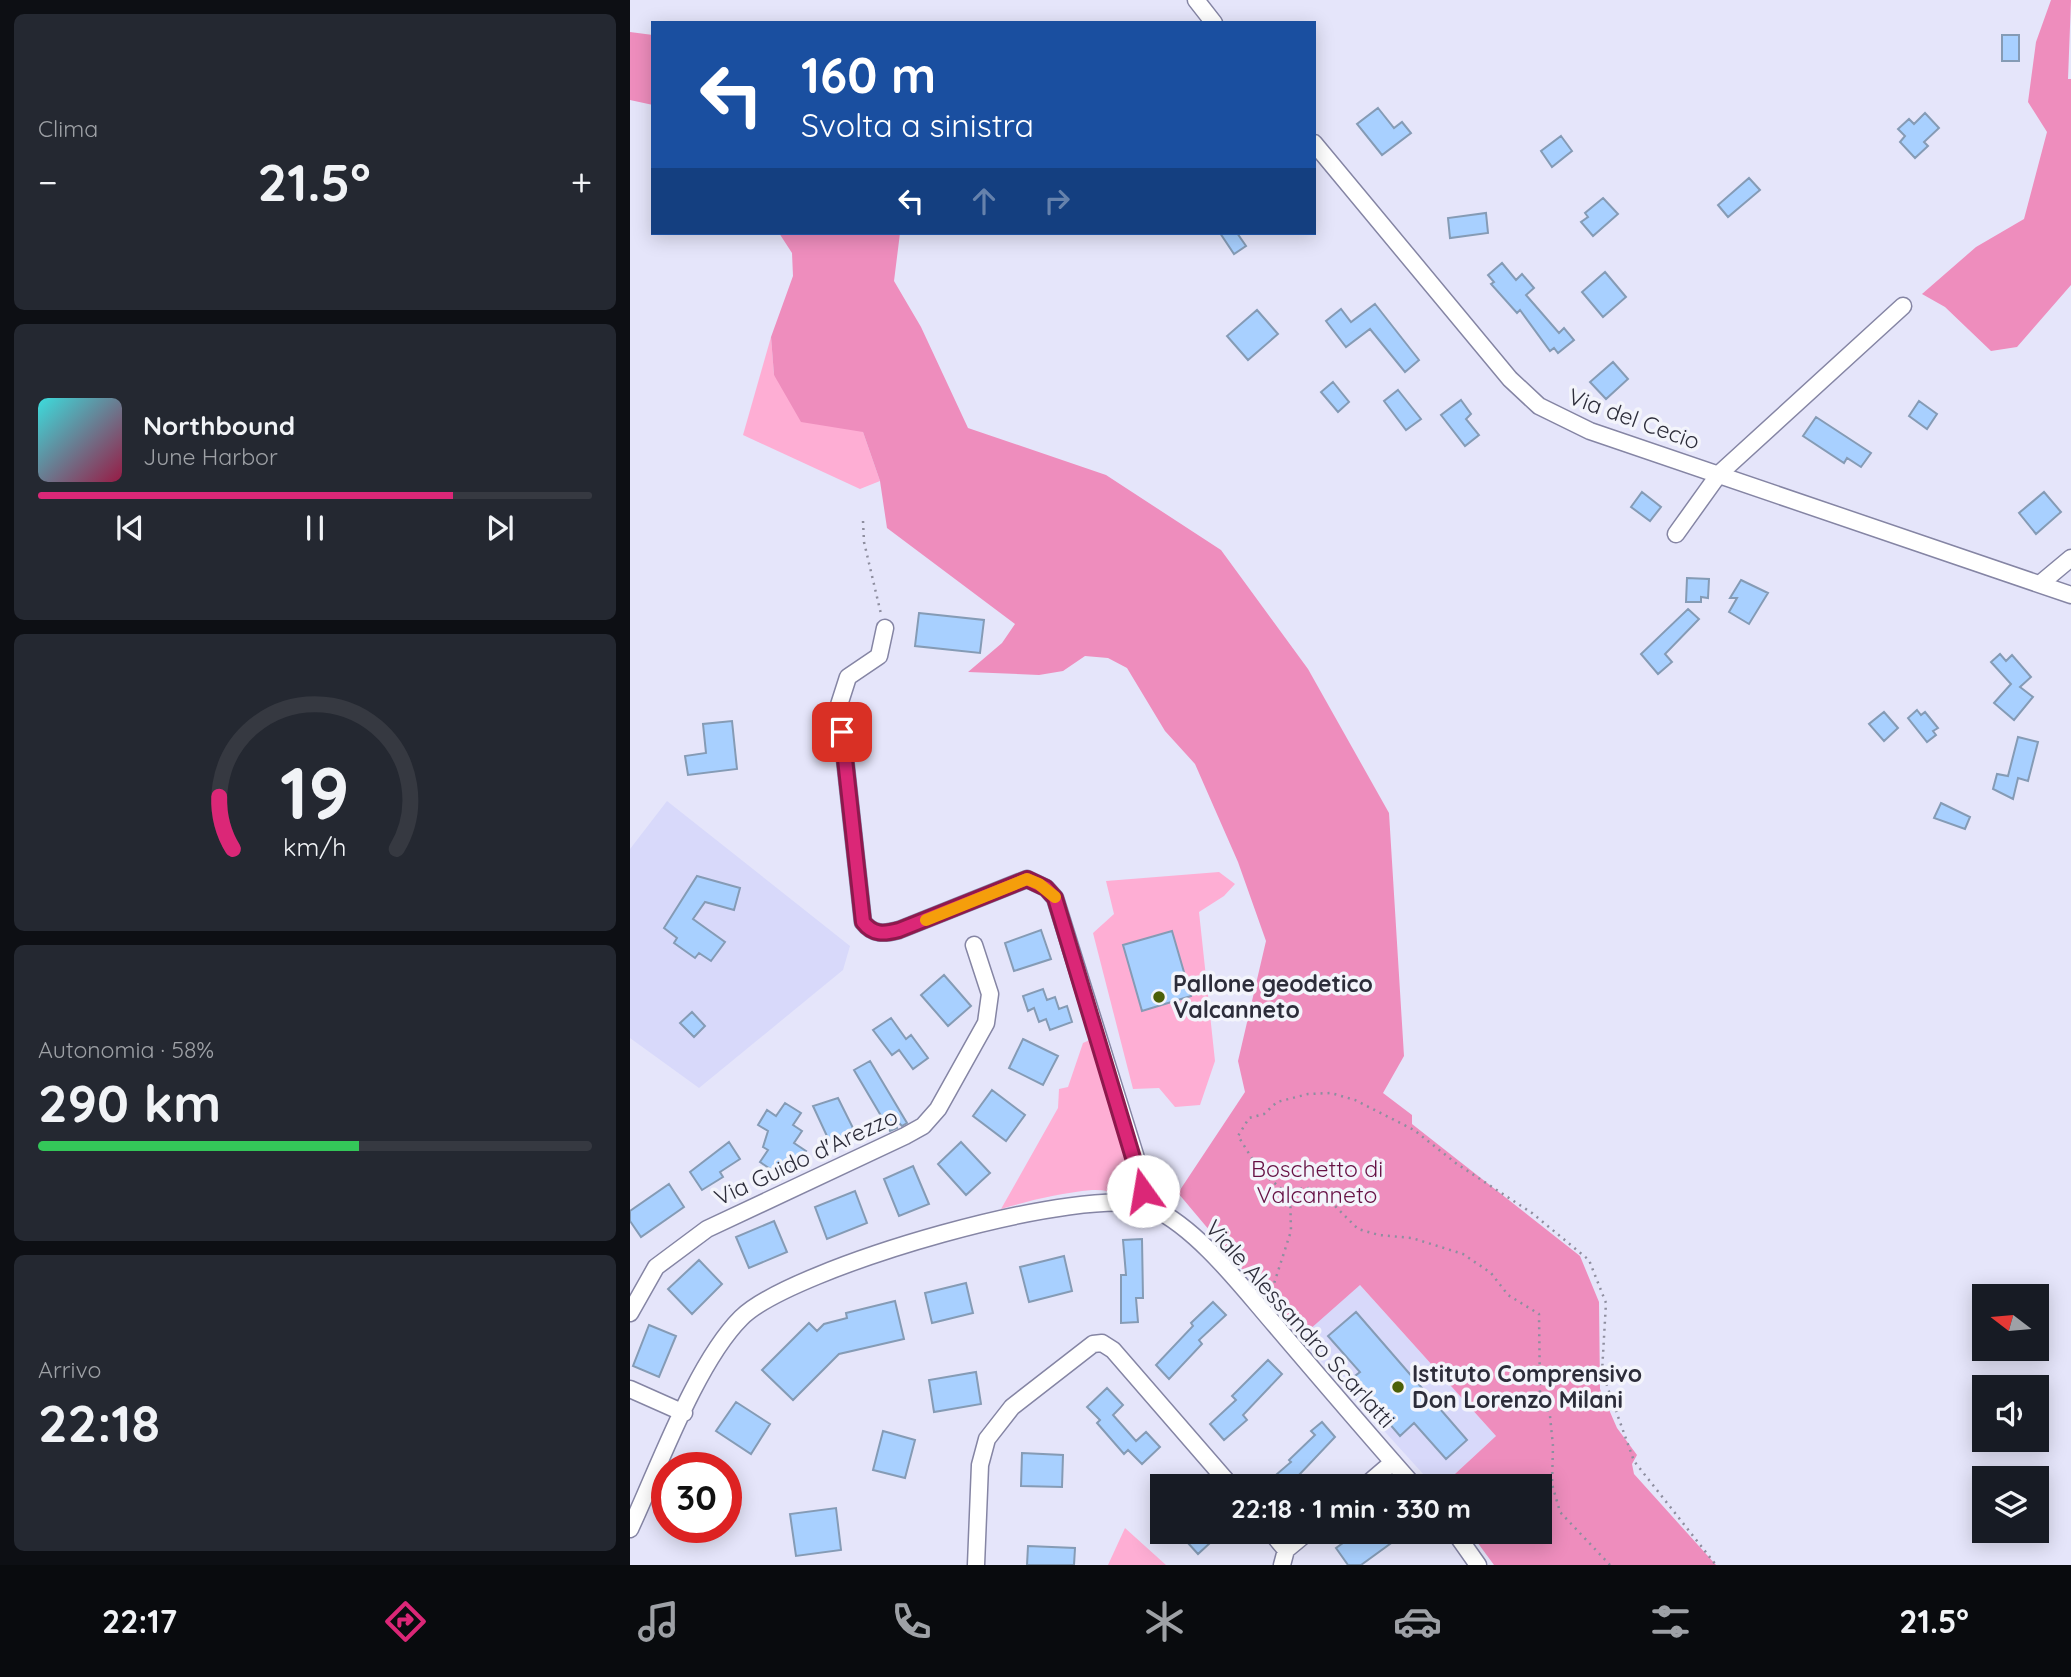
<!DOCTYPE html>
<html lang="it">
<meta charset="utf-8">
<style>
body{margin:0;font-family:Quicksand,sans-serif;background:#242831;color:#f1f3f6;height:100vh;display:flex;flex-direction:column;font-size:26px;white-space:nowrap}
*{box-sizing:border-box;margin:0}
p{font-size:23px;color:#9ea1a6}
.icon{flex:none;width:38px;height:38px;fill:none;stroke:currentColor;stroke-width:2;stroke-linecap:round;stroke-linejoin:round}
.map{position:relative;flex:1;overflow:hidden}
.panel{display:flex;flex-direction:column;gap:14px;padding:14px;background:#0d0f14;width:630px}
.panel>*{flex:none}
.guide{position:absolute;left:21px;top:21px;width:665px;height:214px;border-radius:0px;box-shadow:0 4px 18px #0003;background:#1a4fa0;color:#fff;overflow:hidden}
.needle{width:46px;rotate:286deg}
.fabs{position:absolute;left:1342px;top:1284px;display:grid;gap:14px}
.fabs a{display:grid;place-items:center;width:77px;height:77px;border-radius:0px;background:#171b24;box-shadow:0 4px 18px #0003;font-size:35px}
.speed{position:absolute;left:21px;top:1452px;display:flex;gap:14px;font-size:35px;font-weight:700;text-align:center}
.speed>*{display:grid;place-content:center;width:91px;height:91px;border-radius:50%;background:#171b24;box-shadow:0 4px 18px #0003;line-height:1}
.speed .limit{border:10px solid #d22;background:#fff;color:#111}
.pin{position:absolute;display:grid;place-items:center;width:60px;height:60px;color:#fff;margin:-30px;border-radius:14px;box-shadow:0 4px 10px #0006}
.me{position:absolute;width:77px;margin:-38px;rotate:347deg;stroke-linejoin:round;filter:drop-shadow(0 0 5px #0008)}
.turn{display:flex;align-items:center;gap:24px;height:147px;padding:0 35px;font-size:32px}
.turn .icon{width:91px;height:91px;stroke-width:2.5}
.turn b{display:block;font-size:49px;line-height:60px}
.lanes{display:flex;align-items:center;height:66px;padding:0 35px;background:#0003;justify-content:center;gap:35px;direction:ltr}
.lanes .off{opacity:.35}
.big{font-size:52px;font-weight:800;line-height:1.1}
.panel .card{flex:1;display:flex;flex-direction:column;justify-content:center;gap:10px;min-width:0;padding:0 24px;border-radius:10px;background:#242831}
.panel .dial{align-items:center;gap:0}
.dial svg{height:182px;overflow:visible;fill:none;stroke:#363941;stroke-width:7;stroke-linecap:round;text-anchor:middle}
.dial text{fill:#f1f3f6;stroke:none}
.song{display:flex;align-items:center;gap:21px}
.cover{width:84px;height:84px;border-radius:10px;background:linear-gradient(135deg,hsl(180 70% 55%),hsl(340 70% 35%))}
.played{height:7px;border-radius:4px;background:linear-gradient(90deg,#db2777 75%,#363941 75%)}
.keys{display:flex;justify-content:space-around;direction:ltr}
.heat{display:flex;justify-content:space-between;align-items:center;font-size:38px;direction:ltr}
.charge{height:10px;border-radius:5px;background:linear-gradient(90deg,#34c759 58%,#363941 0)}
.trip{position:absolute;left:520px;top:1474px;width:402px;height:70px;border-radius:0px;background:#171b24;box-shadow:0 4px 18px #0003;font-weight:800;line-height:70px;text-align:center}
.menu{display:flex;height:112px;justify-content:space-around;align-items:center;background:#090b0e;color:#9ea1a6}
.menu .icon{width:49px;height:49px}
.menu .active{color:#db2777}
.menu b{font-size:32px;color:#f1f3f6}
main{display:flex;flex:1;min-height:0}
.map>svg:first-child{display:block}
.built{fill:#d8d9fa}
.green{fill:#feaed4}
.forest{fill:#ee8dbd}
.building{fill:#a8d0ff;stroke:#859bb5;stroke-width:2}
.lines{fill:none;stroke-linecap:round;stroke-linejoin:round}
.minor-casing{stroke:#8585a4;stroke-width:19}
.path{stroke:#8e8e9f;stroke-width:2.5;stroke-dasharray:2 5;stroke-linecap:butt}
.minor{stroke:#fff;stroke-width:16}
.route-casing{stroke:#8e194d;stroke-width:18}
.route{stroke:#db2777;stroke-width:12}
.slow{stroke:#f59e0b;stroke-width:12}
.poi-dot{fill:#4c6008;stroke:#f3f4fb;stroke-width:2.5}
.labels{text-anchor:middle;stroke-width:7;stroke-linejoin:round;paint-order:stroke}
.street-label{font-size:23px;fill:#2d2d3a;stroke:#f3f4fb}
.poi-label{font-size:23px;font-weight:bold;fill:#2d2d3a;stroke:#f3f4fb;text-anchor:start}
.park-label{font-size:23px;fill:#614;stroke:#f3f4fb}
</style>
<main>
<section class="panel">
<div class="card"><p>Clima</p>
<div class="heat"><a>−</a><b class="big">21.5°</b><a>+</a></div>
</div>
<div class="card">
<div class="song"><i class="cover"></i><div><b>Northbound</b><p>June Harbor</p></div></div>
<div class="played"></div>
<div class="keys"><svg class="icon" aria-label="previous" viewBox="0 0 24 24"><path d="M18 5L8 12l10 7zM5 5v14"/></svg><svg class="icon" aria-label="pause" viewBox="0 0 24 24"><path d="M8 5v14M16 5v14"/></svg><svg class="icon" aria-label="next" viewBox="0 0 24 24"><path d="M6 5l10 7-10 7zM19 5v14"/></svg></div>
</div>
<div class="card dial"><svg viewBox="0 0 100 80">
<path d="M14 69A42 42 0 1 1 86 69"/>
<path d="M14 69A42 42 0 0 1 8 46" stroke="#db2777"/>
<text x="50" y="56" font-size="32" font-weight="700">19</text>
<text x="50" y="72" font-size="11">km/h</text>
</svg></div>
<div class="card"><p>Autonomia · 58%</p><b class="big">290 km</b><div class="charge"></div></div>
<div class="card"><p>Arrivo</p><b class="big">22:18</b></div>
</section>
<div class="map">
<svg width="1441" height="1565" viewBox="0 0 1441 1565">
<rect width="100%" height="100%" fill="#e5e5fa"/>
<path class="built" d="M37,801L220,946L213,970L69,1088L0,1038V849Z
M729,1284L866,1436L812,1486H804L670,1338Z"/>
<path class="green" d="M141,337L144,375L233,432L250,481L230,489L113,435Z
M589,872L605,884L594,896L569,912L585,1061L570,1105L545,1107L529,1088L503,1089L463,933L484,914L476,881Z
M462,1039L505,1176V1189C490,1196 478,1189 462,1190C430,1193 402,1200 371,1209L428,1108L429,1089L438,1087L453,1043Z
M495,1528L536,1565H478Z"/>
<path class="forest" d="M1421,0H1441L1438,79H1441V285L1387,347L1361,351L1315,307L1292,294L1346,247L1394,219L1417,132L1398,102L1406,42Z
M0,32L23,35V105L0,100Z
M149,233H270L264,281L291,327L338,428L476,475L591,550L678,669L759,813L774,1056L753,1093L782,1115V1124L950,1256L969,1302L970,1389L987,1428L1007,1455L1002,1464L1004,1474L1086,1565H864L839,1531H910V1486H812L866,1436L730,1285L670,1338L548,1193L615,1092L608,1061L636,941L608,862L565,764L535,731L497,668L478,658L455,656L433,671L409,675L338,672L372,643L385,624L257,528L250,481L233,432L171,422L144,375L141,337L163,276L162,253Z"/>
<path class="building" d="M1372,35H1389V61H1372Z
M748,108L764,128L772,122L781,133L752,155L727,124Z
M1295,113L1309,128L1294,142L1298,146L1285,158L1270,142L1275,136L1268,129L1279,119L1284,124Z
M931,136L942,151L922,167L911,151Z
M1119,178L1130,190L1098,217L1088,205Z
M973,198L988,214L963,236L951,222L958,217L955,213Z
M856,213L858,233L820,238L818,218Z
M590,233H607L616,246L604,254Z
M872,263L886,280L892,274L904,288L896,295L929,333L934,328L944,340L928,353L924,348L920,351L890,310L887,313L861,284L864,282L858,275Z
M975,272L996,297L973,317L952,292Z
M745,304L789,360L775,372L740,329L716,347L696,321L711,309L721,322Z
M627,310L648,334L618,360L597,336Z
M983,362L998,379L976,399L960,382Z
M703,382L719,402L708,412L691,392Z
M768,390L791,419L776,430L754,401Z
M831,400L841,414L836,419L849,435L835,446L811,415Z
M1289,401L1307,414L1297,429L1279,416Z
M1186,417L1241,453L1231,467L1217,458L1214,463L1173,436Z
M1012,492L1031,507L1020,521L1001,507Z
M1414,492L1431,512L1406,534L1389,513Z
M1057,578L1079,579L1078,598L1071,597V602H1056Z
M1111,580L1138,593L1119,624L1099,612L1107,598H1100Z
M1058,609L1069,619L1035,654L1042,662L1028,674L1011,654Z
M289,613L354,620L350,653L285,646Z
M1370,654L1376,661L1382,655L1401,677L1390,687L1403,697L1384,720L1364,703L1381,684L1361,662Z
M1287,710L1291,715L1295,712L1308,728L1303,731L1306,735L1297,742L1278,718Z
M1254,712L1268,728L1254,741L1239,724Z
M102,721L107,769L58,775L55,756L76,753L73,724Z
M1388,737L1408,742L1398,781L1388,778L1383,799L1363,789L1367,774L1378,776Z
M1311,803L1340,817L1335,829L1304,818Z
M67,876L110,888L104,910L75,902L63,919L95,942L81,961L69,953L65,958L44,943L47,938L34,928Z
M411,930L421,959L384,971L375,943Z
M542,931L561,996L512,1011L493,945Z
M314,975L341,1006L318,1026L291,995Z
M413,989L417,1000L425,997L429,1009L437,1006L442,1022L420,1030L416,1019L409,1022L404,1008L398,1011L393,996Z
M62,1012L75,1026L64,1037L50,1023Z
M261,1018L276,1039L281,1035L298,1058L283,1069L269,1050L262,1055L243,1030Z
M393,1039L428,1056L413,1085L379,1068Z
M240,1061L277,1123L272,1126L262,1116L267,1128L260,1131L224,1070Z
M362,1090L395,1115L376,1141L343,1116Z
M208,1098L224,1130L214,1135L216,1140L202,1147L183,1106Z
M155,1103L171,1113L163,1125L172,1131L164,1143L176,1151L164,1169L159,1165L152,1177L130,1162L138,1150L133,1147L138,1131L128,1125L137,1110L146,1116Z
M99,1142L110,1159L90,1172L93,1177L72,1190L60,1172Z
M331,1142L360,1173L336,1195L308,1164Z
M283,1166L299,1204L269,1216L254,1179Z
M39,1184L54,1207L11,1237L0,1221V1211Z
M225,1191L237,1223L197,1239L185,1207Z
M144,1221L157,1252L119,1268L106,1237Z
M512,1239L513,1298H506L508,1322L491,1323V1275H496L493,1240Z
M434,1256L442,1291L399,1302L390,1267Z
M69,1260L92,1284L62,1314L38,1289Z
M336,1283L343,1313L302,1323L295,1293Z
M265,1301L274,1339L209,1354L163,1400L132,1370L179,1323L187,1331L194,1324L217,1318L216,1313Z
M583,1302L596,1315L569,1340L572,1344L539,1379L526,1365L563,1326L561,1323Z
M726,1312L837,1440L816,1459L784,1423L770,1436L721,1379L730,1372L698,1336Z
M19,1325L46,1336L29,1377L3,1366Z
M638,1360L652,1374L613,1415L617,1420L594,1440L580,1424L606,1400L602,1396Z
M346,1372L351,1404L304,1412L299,1380Z
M477,1388L493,1405L483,1415L506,1441L516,1432L530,1447L512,1464L498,1450L494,1454L467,1423L470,1420L457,1407Z
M106,1402L140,1424L121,1454L86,1431Z
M692,1422L705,1437L668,1476L671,1479L663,1486H633L661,1462L659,1460L685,1435L681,1431Z
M253,1431L285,1440L275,1478L243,1470Z
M392,1453L433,1455L432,1487L391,1486Z
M206,1508L211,1550L166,1556L160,1514Z
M547,1531H593L568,1554Z
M730,1531H756L764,1541L731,1565H718L706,1548Z
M398,1546L445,1548L444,1565H397Z"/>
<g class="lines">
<defs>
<path id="minor" d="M566,0L584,23
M684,143L880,379L909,406L960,431L1441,595
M1046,534L1089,474L1273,306
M1411,583L1441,558
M255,628L249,656L218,677L209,705L233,922C243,935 254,934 269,930L397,879L416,888L425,898L511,1174L512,1204
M0,1313L26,1267L77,1229L275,1136L293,1126L308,1109L356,1023L360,994L344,945
M0,1389L54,1413
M735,1486L763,1462
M0,1529C28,1469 66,1363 111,1318C160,1268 461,1180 523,1208C569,1230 612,1287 645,1325C691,1379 737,1433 784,1486
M640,1531L656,1550
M824,1531L848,1565
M346,1565L350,1465L357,1439L382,1407L463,1344L472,1343L483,1350L601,1486
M652,1565L656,1550L679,1531"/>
</defs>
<use href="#minor" class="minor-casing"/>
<path class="path" d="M233,521L234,542L251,614
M640,1296L661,1231L660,1191
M980,1565L930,1512L922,1484L923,1446L920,1416L910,1394L909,1314L878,1295L861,1273L833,1254L782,1238L749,1235L728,1229L690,1191L679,1188L653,1190L630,1171L608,1136L619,1118L634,1114L647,1102L678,1094L701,1093L725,1100L784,1130L827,1164L902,1213L959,1260L976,1303L972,1372L1004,1461L1086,1565"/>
<use href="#minor" class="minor"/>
</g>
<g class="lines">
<defs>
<path id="route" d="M212,732L233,922C243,935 254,934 269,930L397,879L416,888L425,898L513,1191"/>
</defs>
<use href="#route" class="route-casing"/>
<use href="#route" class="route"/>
<path class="slow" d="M296,920L397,879L409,884L425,897"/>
</g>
<g class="poi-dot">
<circle cx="529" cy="997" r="7"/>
<circle cx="768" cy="1387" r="7"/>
</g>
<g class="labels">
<g class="street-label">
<text transform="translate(1004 419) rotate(20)" y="8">Via del Cecio</text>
<text transform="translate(176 1157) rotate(-25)" y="8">Via Guido d'Arezzo</text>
<text transform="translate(670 1324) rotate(48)" y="8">Viale Alessandro Scarlatti</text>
</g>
<g class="poi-label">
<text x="543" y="992">Pallone geodetico<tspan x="543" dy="26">Valcanneto</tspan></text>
<text x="782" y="1382">Istituto Comprensivo<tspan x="782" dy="26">Don Lorenzo Milani</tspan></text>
</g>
<g class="park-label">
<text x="687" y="1177">Boschetto di<tspan x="687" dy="26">Valcanneto</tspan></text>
</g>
</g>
</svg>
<div class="fabs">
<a><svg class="needle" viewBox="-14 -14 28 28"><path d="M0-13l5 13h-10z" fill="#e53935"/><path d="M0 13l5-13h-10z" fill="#9ea1a6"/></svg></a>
<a><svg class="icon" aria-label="sound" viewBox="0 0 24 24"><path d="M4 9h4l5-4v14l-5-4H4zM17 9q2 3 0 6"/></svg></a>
<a><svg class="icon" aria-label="layers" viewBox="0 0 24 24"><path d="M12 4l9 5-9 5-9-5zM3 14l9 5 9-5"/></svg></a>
</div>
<div class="speed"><div class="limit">30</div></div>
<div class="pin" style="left:212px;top:732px;background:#d93025"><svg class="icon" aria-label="arrive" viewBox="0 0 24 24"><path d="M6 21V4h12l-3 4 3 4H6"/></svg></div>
<svg class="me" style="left:513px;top:1191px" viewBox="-20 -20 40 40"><circle r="19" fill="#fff"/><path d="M0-13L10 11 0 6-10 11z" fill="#db2777"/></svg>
<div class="trip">22:18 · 1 min · 330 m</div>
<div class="guide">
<div class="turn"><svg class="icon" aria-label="left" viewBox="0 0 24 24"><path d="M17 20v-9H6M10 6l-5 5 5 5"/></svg><div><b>160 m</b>Svolta a sinistra</div></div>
<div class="lanes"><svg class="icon" aria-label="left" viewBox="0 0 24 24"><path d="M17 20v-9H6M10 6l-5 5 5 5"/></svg><svg class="icon off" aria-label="ahead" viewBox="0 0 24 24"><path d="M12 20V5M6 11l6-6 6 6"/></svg><svg class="icon off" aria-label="right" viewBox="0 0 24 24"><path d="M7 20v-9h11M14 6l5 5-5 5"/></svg></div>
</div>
</div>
</main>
<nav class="menu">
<b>22:17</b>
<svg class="icon active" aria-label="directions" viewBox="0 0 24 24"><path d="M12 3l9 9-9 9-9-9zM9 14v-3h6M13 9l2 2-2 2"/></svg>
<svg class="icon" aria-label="music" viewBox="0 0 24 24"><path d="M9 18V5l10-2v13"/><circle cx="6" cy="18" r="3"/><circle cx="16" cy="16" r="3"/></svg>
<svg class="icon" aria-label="phone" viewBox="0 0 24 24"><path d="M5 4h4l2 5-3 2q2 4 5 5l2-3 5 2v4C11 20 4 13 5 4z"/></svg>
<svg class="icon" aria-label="climate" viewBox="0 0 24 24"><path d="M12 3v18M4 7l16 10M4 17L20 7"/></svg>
<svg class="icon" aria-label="car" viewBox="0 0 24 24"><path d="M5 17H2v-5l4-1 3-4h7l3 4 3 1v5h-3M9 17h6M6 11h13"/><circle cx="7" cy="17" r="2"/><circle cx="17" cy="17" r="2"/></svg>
<svg class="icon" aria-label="filters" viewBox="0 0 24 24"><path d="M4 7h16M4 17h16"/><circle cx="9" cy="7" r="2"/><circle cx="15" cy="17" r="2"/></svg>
<b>21.5°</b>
</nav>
